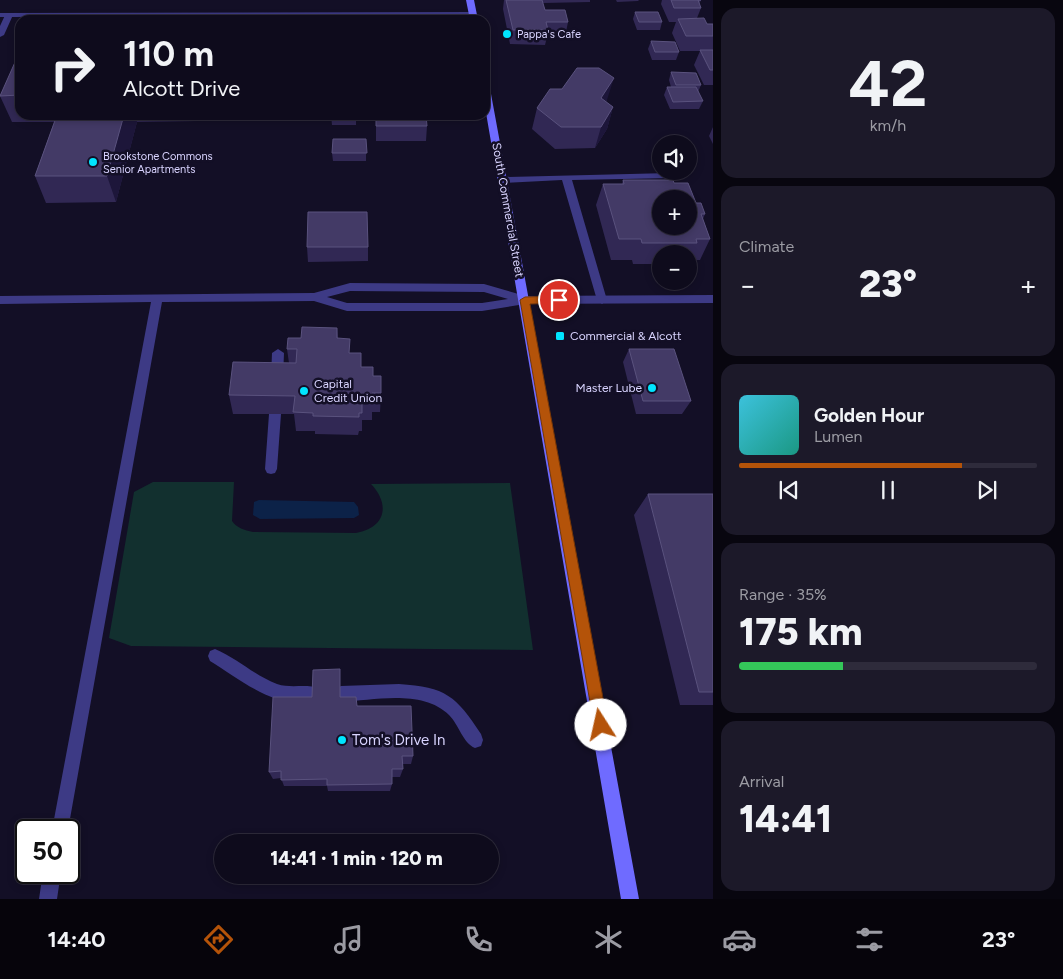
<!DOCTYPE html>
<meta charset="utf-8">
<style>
body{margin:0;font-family:Figtree,sans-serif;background:#1c1929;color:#f1f3f6;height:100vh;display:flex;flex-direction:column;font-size:19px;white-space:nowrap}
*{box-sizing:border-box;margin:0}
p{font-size:16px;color:#9b9ba3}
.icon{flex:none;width:28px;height:28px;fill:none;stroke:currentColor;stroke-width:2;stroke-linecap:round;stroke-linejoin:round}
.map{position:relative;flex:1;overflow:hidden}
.sheet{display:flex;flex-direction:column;gap:8px;padding:8px;background:#08060f;width:350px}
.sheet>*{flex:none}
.guide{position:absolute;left:15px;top:15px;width:475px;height:105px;border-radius:15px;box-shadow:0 2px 8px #0003,0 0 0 1px #2e2b3b;background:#0e0b1c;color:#f1f3f6;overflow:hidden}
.tools{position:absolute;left:652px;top:135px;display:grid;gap:10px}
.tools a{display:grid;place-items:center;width:45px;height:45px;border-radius:50%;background:#0e0b1c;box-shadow:0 2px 8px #0003,0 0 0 1px #2e2b3b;font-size:25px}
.speed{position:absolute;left:15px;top:819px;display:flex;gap:10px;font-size:25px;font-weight:700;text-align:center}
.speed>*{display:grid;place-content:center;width:65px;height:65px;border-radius:50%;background:#0e0b1c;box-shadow:0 2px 8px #0003,0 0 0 1px #2e2b3b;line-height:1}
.speed .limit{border:2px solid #111;border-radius:8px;background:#fff;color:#111}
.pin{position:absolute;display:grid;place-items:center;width:42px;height:42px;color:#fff;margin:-21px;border:2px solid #fff;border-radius:50%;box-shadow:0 1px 5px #0007}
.me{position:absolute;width:55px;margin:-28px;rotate:350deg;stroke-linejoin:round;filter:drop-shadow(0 0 4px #0008)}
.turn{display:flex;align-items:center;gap:18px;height:105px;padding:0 25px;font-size:22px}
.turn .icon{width:65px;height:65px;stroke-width:2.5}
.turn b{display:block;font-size:35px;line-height:42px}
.big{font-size:38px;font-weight:800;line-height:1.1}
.sheet .tile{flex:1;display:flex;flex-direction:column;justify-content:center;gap:8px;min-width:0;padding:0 18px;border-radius:15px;background:#1c1929}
.sheet .dial{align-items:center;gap:0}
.dial b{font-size:65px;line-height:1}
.song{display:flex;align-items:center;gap:15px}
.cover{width:60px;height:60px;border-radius:8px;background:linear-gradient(135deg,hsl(190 70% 55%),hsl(170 70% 35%))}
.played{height:5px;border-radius:2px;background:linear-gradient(90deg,#b45309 75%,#2e2b3b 75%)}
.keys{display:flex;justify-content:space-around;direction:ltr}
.heat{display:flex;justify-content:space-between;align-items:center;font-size:28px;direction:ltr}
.charge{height:8px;border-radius:4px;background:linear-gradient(90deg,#34c759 35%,#2e2b3b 0)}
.trip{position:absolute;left:214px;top:834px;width:285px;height:50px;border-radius:25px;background:#0e0b1c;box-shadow:0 2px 8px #0003,0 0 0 1px #2e2b3b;font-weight:800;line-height:50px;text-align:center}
.tab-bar{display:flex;height:80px;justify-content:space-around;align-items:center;background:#06040b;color:#9b9ba3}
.tab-bar .icon{width:35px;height:35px}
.tab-bar .selected{color:#b45309}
.tab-bar b{font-size:22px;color:#f1f3f6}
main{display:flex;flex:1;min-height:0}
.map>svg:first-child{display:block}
.green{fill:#12302f}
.water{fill:#0c2248}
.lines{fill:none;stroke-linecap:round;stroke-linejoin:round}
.service{fill:#3d3a85;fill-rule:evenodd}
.tertiary{fill:#3d3a85;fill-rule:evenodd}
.secondary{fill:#6f6bff;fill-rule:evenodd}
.wall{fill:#312854}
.shaded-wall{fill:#1d163a}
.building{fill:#433a66;stroke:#5a527e;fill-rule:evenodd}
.route{fill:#b45309;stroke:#753606}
.poi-dot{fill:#00e5ff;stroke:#130f26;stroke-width:2}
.labels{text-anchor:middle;stroke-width:5;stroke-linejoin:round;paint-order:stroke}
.far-poi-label{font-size:11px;fill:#d9d4ff;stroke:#130f26;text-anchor:start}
.street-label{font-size:12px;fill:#d9d4ff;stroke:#130f26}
.poi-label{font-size:12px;fill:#d9d4ff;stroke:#130f26;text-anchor:start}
.near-poi-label{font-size:15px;fill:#d9d4ff;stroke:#130f26;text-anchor:start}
</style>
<main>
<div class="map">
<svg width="713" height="899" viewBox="0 0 713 899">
<rect width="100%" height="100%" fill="#130f26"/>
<path class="green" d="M153,482H234L232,521C237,528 244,530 253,532L356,533C385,528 391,505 371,484L510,483L533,650L131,646L109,638L134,492Z"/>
<path class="water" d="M259,500L354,502L358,507L359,515L354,518L260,519L253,515L254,502Z"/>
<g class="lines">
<path class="service" d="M6,13L13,15L4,35L0,37V26Z
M670,173L673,174V178L572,180L607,300L602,304L597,300L562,180L503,183L498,180L503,177Z
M350,283L484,284L529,297L530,300L525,304L482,311H347L314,301L162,302L68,830H52L151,302L0,304V296L314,293ZM350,291L484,292L508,299L482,303H347L327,297Z
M278,349L284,353L283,378L277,383L271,378L272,353Z
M275,409L279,411L281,414L277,469L275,473L271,474L267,473L265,469L269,414L271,411Z
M215,649C237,658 255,676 277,684C292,689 307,683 320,689L323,694L320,699C282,715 241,680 210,661L208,656L210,651Z
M399,684C446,687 456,696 481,734L483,740L481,746L475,748C463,743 459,725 449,715C423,689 374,700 341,702L336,699L333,694L336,689L341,686Z
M43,872H61L57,899H39Z"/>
<path class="tertiary" d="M475,12V16H472L0,17V13Z
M713,295V303L525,304L520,300L525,296Z"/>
<path class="secondary" d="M466,0H474L478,20H470Z
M485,80L489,83L639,899H621L485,107Z"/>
</g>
<path class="wall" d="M504,0H590V2L543,3L545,10L568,22L565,37H547L545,45L510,44L503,9Z
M616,0H639L638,1L617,2Z
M662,0H701L699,4L701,8L697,18L707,24H713V85H704L694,65L700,51H680L672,33L676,22H669L661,4Z
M635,12L662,22L660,30H637L633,19Z
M651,41L679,52L676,60H652L648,49Z
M20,60V115H199L198,121L137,122L116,202L46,203L35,176L54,122H12L0,96Z
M671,72L701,85L698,92L703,101L699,109H670L664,95L667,87H671L669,80Z
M607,100L606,102L613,107L607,129L595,148L555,149L532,129L537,108Z
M331,115H356V125H332Z
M376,115L427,126L426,141H376Z
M713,127V144L709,136Z
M366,139V161H333L332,153Z
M623,180L674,183L696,203L705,214L703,219L710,239L700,260H689V254H661V264H633L632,260H611L596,205L603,184H622Z
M307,247H368V261L308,262Z
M337,328L338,339L361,367L373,376L381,393L380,412H372V420H362V431H359L358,435L315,434V431H296L294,414H233L229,395L289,363L287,349L301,338Z
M629,349L691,401L682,414H636L623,362Z
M648,494H713V705H680L634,515Z
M340,669V697L357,706L413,756L411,764H402L403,769L400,777H392V784L390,791H328L327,786H284L281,778L273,779L269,772L312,697Z"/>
<path class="shaded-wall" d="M614,78L607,100L595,120L601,98Z
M613,107L607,129L595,148L601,127Z
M124,115H135L137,122L116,202L107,176Z"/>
<path class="building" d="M506,0H542L545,10H565L568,22H546L548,30H513Z
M671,0H701H698L701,8H674Z
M635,12H658L662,22H639Z
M704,18L707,24H713V36H686L678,19Z
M651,41L675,42L679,52H655Z
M700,50H713V70H710Z
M16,60H20V95L0,96Z
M577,68H599L614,78L601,98L613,107L601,127H561L537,108L550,89H562Z
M671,72L696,73L701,85H676Z
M667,87H696L703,101L673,102Z
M57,115H124L107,176H35Z
M376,115H426L427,126H376Z
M333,139H366L367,153H332Z
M623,180H673L674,183H688L696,203H701L705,214H701L710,239H696L697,243H642L641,239H619L603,184H624ZM661,199H689V226H661Z
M308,212H367L368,247H307Z
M302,327L337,328V338L350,339L349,353H361V367H373V376H381V393H372V401H362V413H359V417L313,416V413L293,412L295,396L229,395L233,362L296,363L297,349H287L288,338H301Z
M629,349H674L691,401H643Z
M648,494H713V692H699Z
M340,669V697H356L357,706H411L413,756H402L403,769H392V784L327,785V779L281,780V771L269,772L273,697H312L313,670Z"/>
<path class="route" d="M559,296L564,300L562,303L530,304L608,725L606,730L601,732L596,730L594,725L520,300L525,297Z"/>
<g class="poi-dot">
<circle cx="507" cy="34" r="5"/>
<circle cx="93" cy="162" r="5"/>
<rect x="555" y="331" width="10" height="10" rx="2.5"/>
<circle cx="652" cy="388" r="5"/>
<circle cx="304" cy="391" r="5"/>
<circle cx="342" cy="740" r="5"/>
</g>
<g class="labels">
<g class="far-poi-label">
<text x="517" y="38">Pappa's Cafe</text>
<text x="103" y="160">Brookstone Commons<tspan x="103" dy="13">Senior Apartments</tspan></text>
</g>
<g class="street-label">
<text transform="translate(508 210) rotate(80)" y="4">South Commercial Street</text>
</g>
<g class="poi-label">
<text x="570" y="340">Commercial &amp; Alcott</text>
<text x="314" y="388">Capital<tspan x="314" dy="14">Credit Union</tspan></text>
<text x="642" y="392" text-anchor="end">Master Lube</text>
</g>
<g class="near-poi-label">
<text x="352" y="745">Tom's Drive In</text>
</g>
</g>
</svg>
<div class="tools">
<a><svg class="icon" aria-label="sound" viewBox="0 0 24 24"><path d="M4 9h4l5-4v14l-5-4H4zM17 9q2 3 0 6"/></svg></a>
<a>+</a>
<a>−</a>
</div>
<div class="speed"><div class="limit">50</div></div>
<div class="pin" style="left:559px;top:300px;background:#d93025"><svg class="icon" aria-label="arrive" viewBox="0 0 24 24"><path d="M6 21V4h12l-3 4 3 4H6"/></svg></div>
<svg class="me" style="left:601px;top:725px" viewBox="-20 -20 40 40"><circle r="19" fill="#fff"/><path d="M0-13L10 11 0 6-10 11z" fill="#b45309"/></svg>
<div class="trip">14:41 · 1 min · 120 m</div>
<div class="guide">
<div class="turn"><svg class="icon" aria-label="right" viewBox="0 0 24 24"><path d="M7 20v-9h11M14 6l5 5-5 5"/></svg><div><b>110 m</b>Alcott Drive</div></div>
</div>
</div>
<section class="sheet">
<div class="tile dial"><b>42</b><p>km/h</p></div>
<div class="tile"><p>Climate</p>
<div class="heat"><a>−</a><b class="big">23°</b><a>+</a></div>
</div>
<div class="tile">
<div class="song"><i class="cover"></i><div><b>Golden Hour</b><p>Lumen</p></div></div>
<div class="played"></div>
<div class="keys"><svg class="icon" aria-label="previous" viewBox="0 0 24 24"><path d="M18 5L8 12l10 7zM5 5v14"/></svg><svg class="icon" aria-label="pause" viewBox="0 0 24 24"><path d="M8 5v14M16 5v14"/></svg><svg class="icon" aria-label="next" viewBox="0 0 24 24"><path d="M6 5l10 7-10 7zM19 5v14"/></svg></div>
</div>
<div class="tile"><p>Range · 35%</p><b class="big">175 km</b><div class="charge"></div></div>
<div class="tile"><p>Arrival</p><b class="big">14:41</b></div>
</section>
</main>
<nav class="tab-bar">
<b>14:40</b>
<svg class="icon selected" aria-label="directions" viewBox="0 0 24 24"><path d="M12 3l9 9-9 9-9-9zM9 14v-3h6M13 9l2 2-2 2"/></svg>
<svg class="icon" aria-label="music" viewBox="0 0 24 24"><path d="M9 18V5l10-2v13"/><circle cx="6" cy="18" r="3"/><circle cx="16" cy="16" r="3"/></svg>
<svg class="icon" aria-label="phone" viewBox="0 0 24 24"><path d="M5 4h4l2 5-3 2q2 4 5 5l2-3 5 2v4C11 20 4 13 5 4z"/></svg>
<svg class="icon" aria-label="climate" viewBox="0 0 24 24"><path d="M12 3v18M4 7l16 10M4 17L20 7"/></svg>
<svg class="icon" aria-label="car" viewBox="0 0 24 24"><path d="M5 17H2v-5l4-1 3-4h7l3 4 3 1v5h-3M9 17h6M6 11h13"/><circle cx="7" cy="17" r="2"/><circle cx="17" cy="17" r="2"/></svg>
<svg class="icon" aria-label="filters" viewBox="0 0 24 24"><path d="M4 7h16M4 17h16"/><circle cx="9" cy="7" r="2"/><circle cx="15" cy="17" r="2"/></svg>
<b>23°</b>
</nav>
